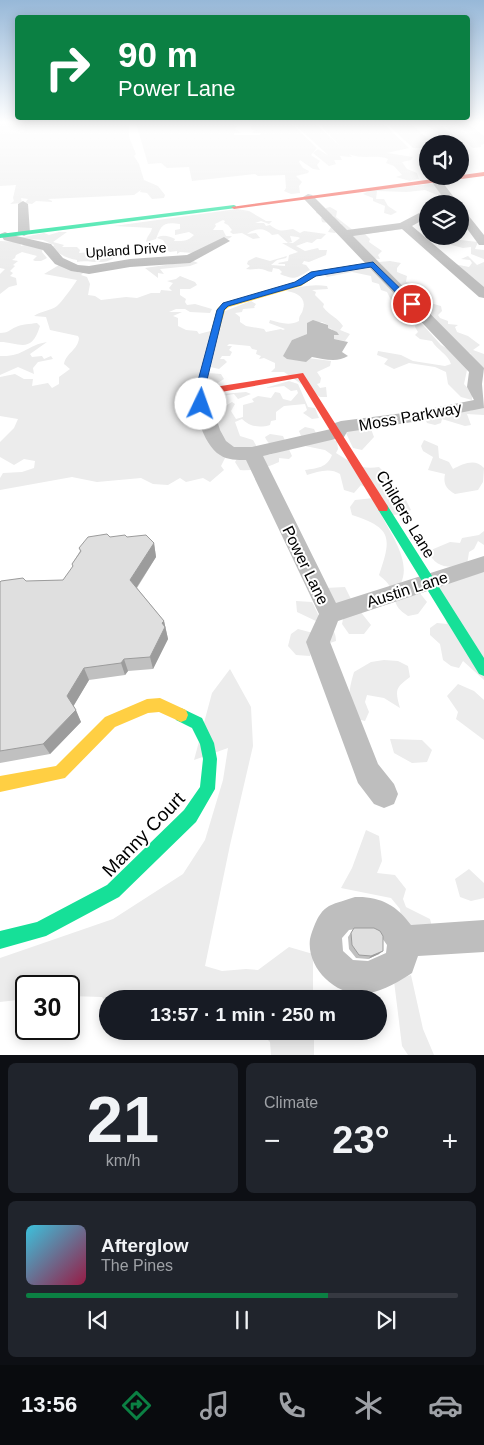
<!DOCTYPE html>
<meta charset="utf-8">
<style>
body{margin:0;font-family:Helvetica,sans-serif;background:#20242c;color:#f1f3f6;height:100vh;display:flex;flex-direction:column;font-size:19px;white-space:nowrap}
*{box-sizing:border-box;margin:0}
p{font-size:16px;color:#9ea1a6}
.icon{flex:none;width:28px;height:28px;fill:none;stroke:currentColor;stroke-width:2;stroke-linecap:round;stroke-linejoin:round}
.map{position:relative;height:1055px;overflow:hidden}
.drawer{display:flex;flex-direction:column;gap:8px;padding:8px;background:#0d0f14;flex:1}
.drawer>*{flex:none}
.banner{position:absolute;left:15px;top:15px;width:455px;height:105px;border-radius:5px;box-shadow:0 2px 12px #0003;background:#0b8043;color:#fff;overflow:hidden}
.buttons{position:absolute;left:419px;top:135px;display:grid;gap:10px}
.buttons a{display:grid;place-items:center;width:50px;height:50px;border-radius:50%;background:#171b24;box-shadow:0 2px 12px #0003;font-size:25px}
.speed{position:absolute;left:15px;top:975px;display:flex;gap:10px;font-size:25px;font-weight:700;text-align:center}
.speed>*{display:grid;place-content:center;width:65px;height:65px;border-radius:50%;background:#171b24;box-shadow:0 2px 12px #0003;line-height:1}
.speed .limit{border:2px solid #111;border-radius:8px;background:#fff;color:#111}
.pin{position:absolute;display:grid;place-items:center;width:42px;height:42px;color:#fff;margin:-21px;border:2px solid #fff;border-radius:50%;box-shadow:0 1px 5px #0007}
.me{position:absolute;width:55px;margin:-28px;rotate:3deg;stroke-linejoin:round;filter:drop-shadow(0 0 4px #0008)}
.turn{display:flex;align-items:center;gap:18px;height:105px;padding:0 20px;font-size:22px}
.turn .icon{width:65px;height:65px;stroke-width:2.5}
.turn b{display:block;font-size:35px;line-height:42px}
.big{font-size:38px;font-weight:600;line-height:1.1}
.drawer .card{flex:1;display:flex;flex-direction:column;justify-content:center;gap:8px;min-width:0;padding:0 18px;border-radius:8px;background:#20242c}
.drawer .dial{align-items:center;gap:0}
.dial b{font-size:65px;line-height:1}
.song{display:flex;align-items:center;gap:15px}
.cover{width:60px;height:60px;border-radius:8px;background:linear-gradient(135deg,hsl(190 70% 55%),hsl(340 70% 35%))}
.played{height:5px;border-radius:2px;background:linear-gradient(90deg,#0b8043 70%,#363941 70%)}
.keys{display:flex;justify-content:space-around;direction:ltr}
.heat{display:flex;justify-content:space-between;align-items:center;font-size:28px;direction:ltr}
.drawer .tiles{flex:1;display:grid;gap:8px;grid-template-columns:1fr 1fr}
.card:last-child{grid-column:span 2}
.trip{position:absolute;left:99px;top:990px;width:288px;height:50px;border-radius:25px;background:#171b24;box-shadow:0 2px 12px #0003;font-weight:600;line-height:50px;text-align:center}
.menu{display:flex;height:80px;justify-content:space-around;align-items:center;background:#090b0e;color:#9ea1a6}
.menu .icon{width:35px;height:35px}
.menu .selected{color:#0b8043}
.menu b{font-size:22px;color:#f1f3f6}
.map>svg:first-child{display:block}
.green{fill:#ececec}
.water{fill:#bfbfbf}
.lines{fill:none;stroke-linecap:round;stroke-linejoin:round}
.street{fill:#bebebe;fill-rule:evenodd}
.fast{fill:#16e098;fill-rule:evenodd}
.slow{fill:#ffcf43;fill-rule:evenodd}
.jam{fill:#f24e42;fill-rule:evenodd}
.wall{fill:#c0c0c0}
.shaded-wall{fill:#9c9c9c}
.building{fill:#dfdfdf;stroke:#9c9c9c}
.route{fill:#1a73e8;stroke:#114b97}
.labels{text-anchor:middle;stroke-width:4;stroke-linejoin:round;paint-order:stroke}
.far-street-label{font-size:14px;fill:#000;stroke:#fff}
.street-label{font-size:16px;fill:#000;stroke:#fff}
.near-street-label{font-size:19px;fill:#000;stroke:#fff}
</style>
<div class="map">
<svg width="484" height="1055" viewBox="0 0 484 1055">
<rect width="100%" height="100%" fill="#fff"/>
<path class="green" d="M0,123H129V137L136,154L134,156L139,164L144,180L158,186L165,195L164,198L152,199L147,193L140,192L141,190L134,195L48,199L52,201V202L36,201L32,204L25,203L28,199L21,198L22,203L10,204L14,201L13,198L16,185L0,186Z
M136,123H233L237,127L234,128L241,133H234V135H260L261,133H252L254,130L251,129V123H291L317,148L311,155L320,161L317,165L320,170L313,169L300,160L299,162L303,168L309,171L308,173L296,176L302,182L299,186L300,193L291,194L284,191L286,188L285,175L258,176L255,174L192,181L189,167L167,168L161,163L148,164Z
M293,123H315L341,147L318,123H383L409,148L387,153L413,157L411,160L402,162L407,169L417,173L419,179L410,181L396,177L402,175L394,166L386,163L388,159C376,154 363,160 349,154L352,157L340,156L342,160H334L336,164L329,166L313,153L318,149L329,156Z
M386,123H410L434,144H428L426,148H413Z
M424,123H438L465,144L464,146H460V144H452Z
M441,123H467L484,136V144L481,145V147L473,148Z
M432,184L443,188L444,195H437L425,190L407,192L377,191L376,199H384L388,206L397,212L391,215L384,213L385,206L373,201V198L363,194L371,190Z
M330,207L337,211L336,217L354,231L400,227L403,229L365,234L370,239L369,242L382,251L378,255L380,259L370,258L337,231L335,233L328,232L331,227L342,224C336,219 329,224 322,222L321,218L334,217L333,215L322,216L316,213V211L324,212L326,208Z
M237,209L249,211L266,221H272L269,224L261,221L255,223H264L266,226L270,225C279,232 281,231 293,229L300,233L304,231L326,234L321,239H317L312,243L307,242L296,246L305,251L318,248L319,250H327L326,255L309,262L304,261L302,264L306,265L310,270C295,279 295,280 280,274L282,272L279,269L273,268L272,272C267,272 263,268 257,269C253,269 251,270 246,269L250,266L247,264L248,261L256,257L270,261L287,256L286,258L277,260L271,265L285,266V264H279L278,263L288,261L289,255L298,252L282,243H293L300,238L298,237L290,236L292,242L288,243L278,234L272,235C265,227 255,228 247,234L256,233L260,238L253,239L242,233L233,234L230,232L232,230L228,225L224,223L225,221L223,220L215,224L216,226L213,230H223L226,236H232L230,238L193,253L180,252L177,254V251L170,252L162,248L165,243L163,240L157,238C161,234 170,236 175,239L174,241C183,241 187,242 194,235L189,232L175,235V230L180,229V224C162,221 161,226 156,239L146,242C147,235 151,234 152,228L114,226Z
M59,232H67L53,242L64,245L62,247H77L80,250L79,253L92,252L93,255L90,257C100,261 105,259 115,256C107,267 89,259 77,262V260C69,259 58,254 52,248L54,245L43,240L19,238L44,233L49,235Z
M451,239L478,242L475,249L484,250V259L471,254V247L463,248L444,243Z
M0,241L20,242L21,246L27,244L43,249L42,252L47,258L41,261H35L33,260L37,256L22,252L16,255L15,258L12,260L18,261L13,265L15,266L10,271L13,273L10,276L16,278L17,285L9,287L0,294V274L5,269L0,268Z
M468,256L477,265L484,262V288C473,280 466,271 454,264L469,267L472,263L470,260L461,259Z
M193,261L198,263L190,266L160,269L164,274L158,273V278L145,268Z
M390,261L401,263L397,268V272L407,276L406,282L413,284L415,290L424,293L426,297L423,301L441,306L442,311L438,315L440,318L448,321V324L458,325L455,327L457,332L468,336L480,345L473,350L484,354V370L467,358L471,354L463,350L424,314L425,307L414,302L417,300L414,296L406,295L379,262Z
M59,265L80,273L84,272L81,275L87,277L90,284L88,295L95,296L101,300L126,297L137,298L151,293H160L161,290L172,291L169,288L173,283L167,281L176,279L180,276L195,282L197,285L190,289H180V295L186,299L185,302L187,305L195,304L212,309L210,313L190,312L185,309H176L169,312H182L173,316L178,318V326L186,330L197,331L199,334L218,329L220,313L251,301L256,304L254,307L255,308L243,309L242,312L235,313L240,317V322L246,326L264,329L266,332L281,329L283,330L285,329L269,323L270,320C280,323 290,326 299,321C299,314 302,315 303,309C307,297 295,292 286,291C300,286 313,284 327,286L328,289L312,290L316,292L315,295L324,304L323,307C329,315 338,318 343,326L340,330L350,334L345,341L333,339L332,329L328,328V325L322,322L307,323V334L292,340L308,358L331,361L330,366L317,372L321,378L320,383L317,384L320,388L326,387L327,397H320L284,372H271L275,368V363L264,358L259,359L261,356L256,354L257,350L252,349L250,346L229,344L227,346H232L229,350L232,352L230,356H222L220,359H224L227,362L219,369L202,365L208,373L221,374L224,379L216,384L210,395L246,392L251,394L238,399L234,394L222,396L224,404L227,405L232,402L235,404L231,411L236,419L243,417V405L254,402L252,399L258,396L271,398L275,392L280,393L283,399L291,401L298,393L297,390L291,391L284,386L265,388L289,381L298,384L308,407L315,408L319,418L312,419L303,413L307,410L305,404L284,406L276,412V420L271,421L270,425C260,428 250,427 242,419L235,422L240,436L253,440L257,447L269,455L275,453C273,446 267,443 265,437L270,434L283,436L292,456L289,459L279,458V462C266,468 254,471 240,470L235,462L237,459L226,456L221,466L224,470L210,482L203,478L186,482L180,478L168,485L153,484L141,478L97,482L72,477L0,490V478L3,473L22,472L34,468L35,461L24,459L14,465L0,457V442L14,428L18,419L0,416V377L15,374L24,379H33L32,386L48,383L52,388L59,384V377L70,369L64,364C66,353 78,350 79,338L78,336L50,330L46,317L34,316C41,311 50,311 57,306C61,303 74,285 77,280L44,274Z
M369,268L378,275L441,345L448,349L467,370L464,384L472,393V400L461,397L448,384L446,372L435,367L409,363L394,369L384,364L388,359L377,355L378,351L401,355L413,361L445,366L451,364C448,354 437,350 432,341L420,339L415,335L418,332L415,327L416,323L411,317L400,315L397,303L392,302L387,292L381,290L379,284L372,282L371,276L352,272L327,277L323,274Z
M37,323L40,326C31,355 19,342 0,342V333C8,333 9,330 16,327C22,324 30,324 37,323Z
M47,342L30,354L32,357L42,356L44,359L51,356L53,359L38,362L33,368L34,374L18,367L0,375V356C24,357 27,345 47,342Z
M474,407L484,408V415L467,414L471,425L465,426L442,419L441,423L435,425L427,423L425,418L435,416L445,417V415L459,410L471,411Z
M305,427L314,429L317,435L337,441L338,449L336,453C352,463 360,470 379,467C382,470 385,473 387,476C395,490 386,493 406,500L411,510L402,514L382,516C392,536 411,562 401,583L419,592L427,602L418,614L408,616C390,604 399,601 390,587C388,582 382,578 379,575C392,537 392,528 352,515L350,507L355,500L383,497L361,485L354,493L344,490L340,474C330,467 317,472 307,475L305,470C317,468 327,468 332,455L325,450L305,446L299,431Z
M357,427L371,429L374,437L362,450L353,448L346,433Z
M424,440L438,446L439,458L449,462L453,469C463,464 475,458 484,468L483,482L478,490L455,494C446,489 443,484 445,474L428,470L433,457L423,451L421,446Z
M484,531V545L478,541L474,549L469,552L467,565C448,568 436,569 427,550L424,551L409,537H421L431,550L450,542L460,543L462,538L479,535Z
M484,570V680L463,661L459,668L451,666L443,660L440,644L430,635V628L437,623L447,624L436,583Z
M345,587L352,601L371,625L364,634H349L342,624L344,614L332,603L325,588Z
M296,601L312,602C315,607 317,613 320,618C327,627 336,627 336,641L330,643L313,641L310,656L296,655L288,646L291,634L298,629L313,633L318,622L297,612Z
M384,660L398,661L408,666L410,677C395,688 395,690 400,708L384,698L367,695L365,702L369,712L365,721L352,718C347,701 349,688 354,672L371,662Z
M230,669L251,707L253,746L230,845L205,966L222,971L246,969L258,970L289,947L313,954V999H108L107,1003L102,997L69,996V986H26V999L0,1002V958L113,919L183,874L205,840L223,780L228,748L194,760L212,693Z
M458,684L474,691L484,700V740L456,719L458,712L447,696Z
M390,739L422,740L432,750L427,762L412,763L394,753Z
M366,830L379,836L382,861L377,873L395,875L406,889L403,899L406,907L430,919L438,949L402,927L400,909L391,898L341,888L352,868Z
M469,869L484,883V898L471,901L460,897L455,879Z
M411,975L423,1029L434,1055H408L402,1046L394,981Z
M259,1031H314V1055H271L270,1042Z"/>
<path class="water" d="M313,320L328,325V328L337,332L339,335H334V339L348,342L342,352L348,356C337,363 324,359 312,357L306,362L287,359L283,356L292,340L307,334V323Z"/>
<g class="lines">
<path class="street" d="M436,178L440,179L459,204H448L431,181Z
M308,194L312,195L347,230L400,223L421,212L428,211V217L412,226L484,287V298L479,297L402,229L353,236L484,368L482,384L484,408L419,421L347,432L344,437L263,456L336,603L484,556V572L338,621L330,642L378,764L394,784L398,794L394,804L384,808L374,804L358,783L306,642L319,614L246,460C238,460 227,460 220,455C202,444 194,407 192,388L194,385H206L220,430L226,441L234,447H252L331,429L335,423L341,421L419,411L474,400L467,387L469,372L304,199L303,197Z
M23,201L28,204L30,233L24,236L18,233V204Z
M460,209L464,210L484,235V245H479L460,219Z
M5,232L12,235L51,244L63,258L78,265L89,266L130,259L187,255L220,239L224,237L230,241L190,263L130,267L89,274L71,271L55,264L43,250L4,240L0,234Z
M355,897C379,896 397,905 411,925L484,920V952L418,956L412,973C402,980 382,991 370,993C340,1000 306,970 310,939C311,934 313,929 315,924C318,917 322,910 329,906C337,902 347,900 355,897ZM355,929C374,927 377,930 387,945L386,953L368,961L353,960L343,951L342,938L349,930Z"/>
<path class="fast" d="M234,205L236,206V208L0,238V234Z
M383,504L387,505L484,658V676L479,674L379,511L378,508L379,505Z
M181,708L202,718L214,743L217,759L215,789L196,822L119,897L46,936L0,949V931L37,922L107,885L184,810L200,787L203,759L200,744L192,728L176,720L174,715L176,710Z"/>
<path class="slow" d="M373,262L375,263V265L316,276L301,286L229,307L225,310L217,339L213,341L209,339L217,309L223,303L295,282L311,272Z
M160,698L186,710L188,715L186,720L181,722L159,712L148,713L115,727L65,778L0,792V776L56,766L105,717L147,699Z"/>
<path class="jam" d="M484,172V176L234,209L231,207Z
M210,337L217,339L205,386H221L303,373L387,505L388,508L387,511H379L298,378L221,392L197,390L196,388Z"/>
</g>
<path class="wall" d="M110,537H127L154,543L156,557L137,588L164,621L168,639L153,669L128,671L125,675L89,680L73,706L81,722L50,754L0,763V582L63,580L73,567L72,564L80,551L79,548Z
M354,928L379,954L368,959L356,958L349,949L348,937Z"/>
<path class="shaded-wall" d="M154,543L156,557L133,593L130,580Z
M164,621L168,639L153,669L150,657L162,623Z
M124,659L128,671L125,675L121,663Z
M84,668L89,680L73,707L67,696Z
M76,710L81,722L50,754L43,744Z
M383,951L379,954L368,959L371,956Z"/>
<path class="building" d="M107,534L110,537L125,535L127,537L146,535L154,543L130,580L164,621L162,623L165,627L150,657L124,659L121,663L84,668L67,696L76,710L43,744L0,751V582L1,581L23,578L26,581L63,580L73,566L72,564L81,551L79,548L88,537Z
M354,928H374L380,931L383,936V951L371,956L359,955L352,945L351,933Z"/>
<linearGradient id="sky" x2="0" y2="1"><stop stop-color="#97b8d8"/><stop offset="0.45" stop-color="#fff"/><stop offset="1" stop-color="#fff" stop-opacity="0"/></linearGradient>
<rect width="484" height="271" fill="url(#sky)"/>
<path class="route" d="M373,262L415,303V306H409L371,267L316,276L301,285L228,306L224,310L205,388L206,404L201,407L198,406L196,388L217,310L223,303L295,282L311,272Z"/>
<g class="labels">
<g class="far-street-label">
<text transform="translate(126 250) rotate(-4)" y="5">Upland Drive</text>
</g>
<g class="street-label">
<text transform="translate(410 416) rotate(-10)" y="6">Moss Parkway</text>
<text transform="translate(406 514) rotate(59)" y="6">Childers Lane</text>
<text transform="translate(306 565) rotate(64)" y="6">Power Lane</text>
<text transform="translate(407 589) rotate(-18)" y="6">Austin Lane</text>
</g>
<g class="near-street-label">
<text transform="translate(143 834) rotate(-46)" y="7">Manny Court</text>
</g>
</g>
</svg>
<div class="buttons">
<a><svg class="icon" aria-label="sound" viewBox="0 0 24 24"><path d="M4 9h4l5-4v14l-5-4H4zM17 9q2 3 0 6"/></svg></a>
<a><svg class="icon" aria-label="layers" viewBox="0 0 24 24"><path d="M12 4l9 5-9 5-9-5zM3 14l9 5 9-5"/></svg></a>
</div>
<div class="speed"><div class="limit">30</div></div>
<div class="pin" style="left:412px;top:304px;background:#d93025"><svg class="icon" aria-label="arrive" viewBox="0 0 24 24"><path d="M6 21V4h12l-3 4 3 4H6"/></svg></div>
<svg class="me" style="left:201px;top:404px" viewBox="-20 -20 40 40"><circle r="19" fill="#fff"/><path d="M0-13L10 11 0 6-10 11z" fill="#1a73e8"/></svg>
<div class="trip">13:57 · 1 min · 250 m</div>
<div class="banner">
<div class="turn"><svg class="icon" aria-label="right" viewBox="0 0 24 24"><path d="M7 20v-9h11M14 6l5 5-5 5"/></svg><div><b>90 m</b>Power Lane</div></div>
</div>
</div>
<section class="drawer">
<div class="tiles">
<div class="card dial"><b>21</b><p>km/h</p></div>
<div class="card"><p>Climate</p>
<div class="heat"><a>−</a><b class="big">23°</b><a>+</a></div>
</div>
<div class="card">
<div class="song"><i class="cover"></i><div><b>Afterglow</b><p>The Pines</p></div></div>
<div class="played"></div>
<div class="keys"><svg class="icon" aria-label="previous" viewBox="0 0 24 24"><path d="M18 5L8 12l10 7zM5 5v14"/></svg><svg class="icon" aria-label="pause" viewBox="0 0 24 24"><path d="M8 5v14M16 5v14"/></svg><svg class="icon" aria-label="next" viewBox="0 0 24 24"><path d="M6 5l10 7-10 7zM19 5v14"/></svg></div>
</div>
</div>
</section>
<nav class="menu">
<b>13:56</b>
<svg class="icon selected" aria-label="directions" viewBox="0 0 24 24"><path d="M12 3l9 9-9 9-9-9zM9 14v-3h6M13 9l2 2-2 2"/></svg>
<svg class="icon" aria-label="music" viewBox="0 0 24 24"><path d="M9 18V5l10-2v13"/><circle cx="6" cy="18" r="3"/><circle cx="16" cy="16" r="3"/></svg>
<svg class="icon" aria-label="phone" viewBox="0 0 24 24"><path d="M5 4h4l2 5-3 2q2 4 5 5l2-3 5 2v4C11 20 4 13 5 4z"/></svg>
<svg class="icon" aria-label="climate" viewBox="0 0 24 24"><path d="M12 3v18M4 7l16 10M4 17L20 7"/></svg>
<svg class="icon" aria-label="car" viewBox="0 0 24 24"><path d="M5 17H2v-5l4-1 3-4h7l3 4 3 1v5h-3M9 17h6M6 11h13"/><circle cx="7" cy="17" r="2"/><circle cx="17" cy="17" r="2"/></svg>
</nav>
